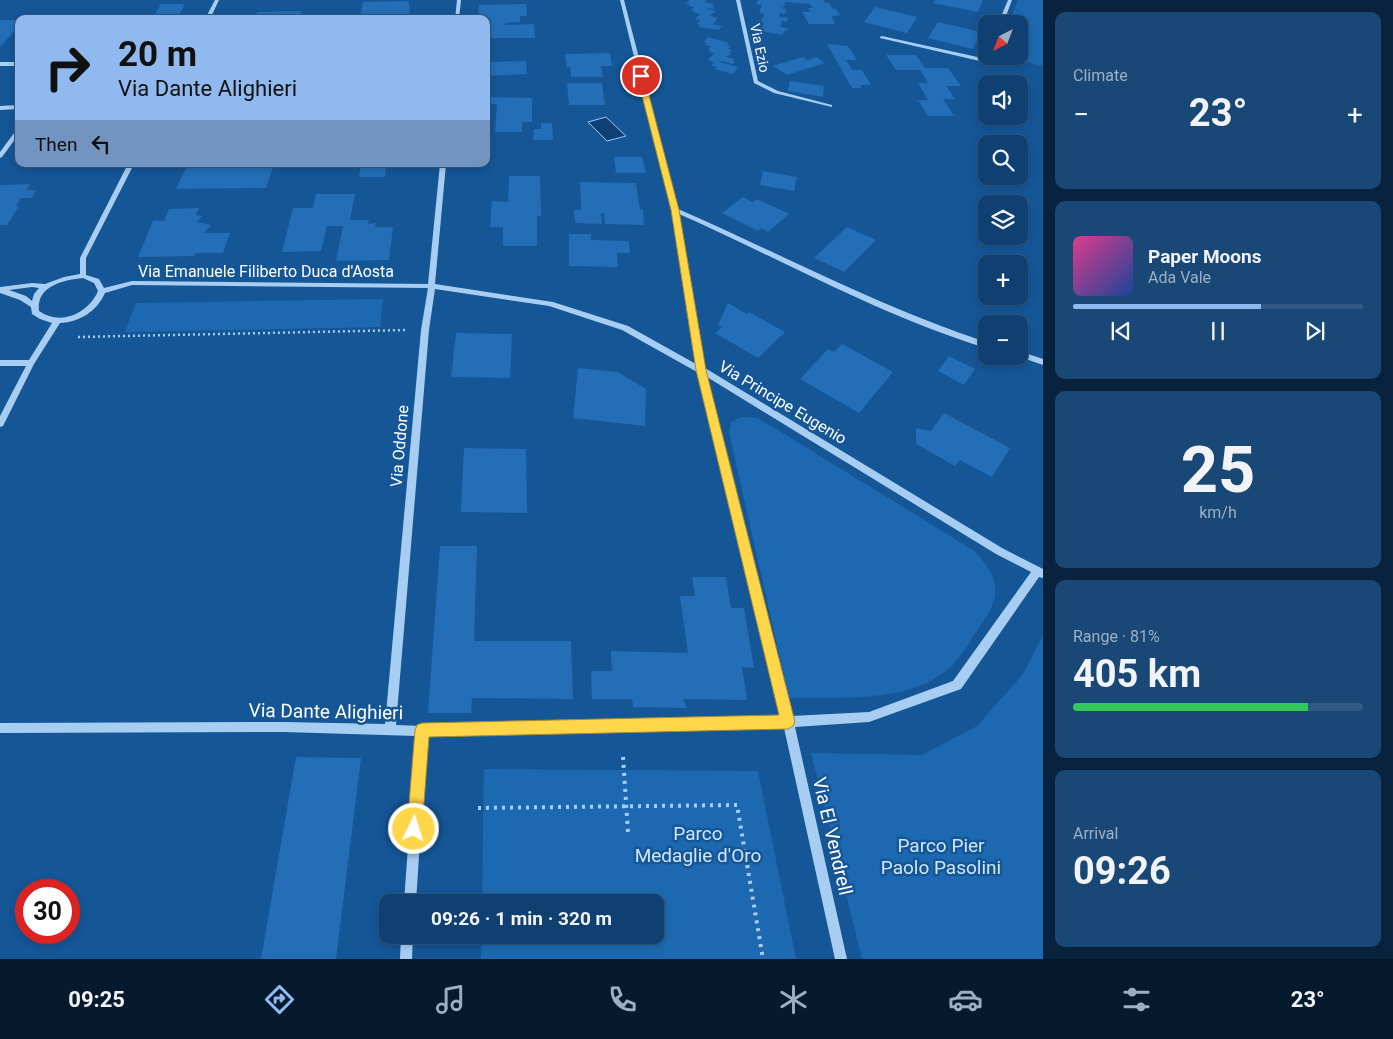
<!DOCTYPE html>
<meta charset="utf-8">
<style>
body{margin:0;font-family:Roboto,sans-serif;background:#194776;color:#f1f3f6;height:100vh;display:flex;flex-direction:column;font-size:19px;white-space:nowrap}
*{box-sizing:border-box;margin:0}
p{font-size:16px;color:#9cafc3}
.icon{flex:none;width:28px;height:28px;fill:none;stroke:currentColor;stroke-width:2;stroke-linecap:round;stroke-linejoin:round}
.map{position:relative;flex:1;overflow:hidden}
.panel{display:flex;flex-direction:column;gap:12px;padding:12px;background:#09233e;width:350px}
.panel>*{flex:none}
.top-card{position:absolute;left:15px;top:15px;width:475px;height:152px;border-radius:10px;box-shadow:0 2px 8px #0003,0 0 0 1px #305984;background:#90b9f0;color:#111;overflow:hidden}
.needle{width:32px;rotate:222deg}
.controls{position:absolute;left:978px;top:15px;display:grid;gap:10px}
.controls a{display:grid;place-items:center;width:50px;height:50px;border-radius:10px;background:#104071;box-shadow:0 2px 8px #0003,0 0 0 1px #305984;font-size:25px}
.speed{position:absolute;left:15px;top:879px;display:flex;gap:10px;font-size:25px;font-weight:700;text-align:center}
.speed>*{display:grid;place-content:center;width:65px;height:65px;border-radius:50%;background:#104071;box-shadow:0 2px 8px #0003,0 0 0 1px #305984;line-height:1}
.speed .limit{border:8px solid #d22;background:#fff;color:#111}
.pin{position:absolute;display:grid;place-items:center;width:42px;height:42px;color:#fff;margin:-21px;border:2px solid #fff;border-radius:50%;box-shadow:0 1px 5px #0007}
.me{position:absolute;width:55px;margin:-28px;rotate:4deg;stroke-linejoin:round;filter:drop-shadow(0 0 4px #0008)}
.turn{display:flex;align-items:center;gap:18px;height:105px;padding:0 20px;font-size:22px}
.turn .icon{width:65px;height:65px;stroke-width:2.5}
.turn b{display:block;font-size:35px;line-height:42px}
.then{display:flex;align-items:center;height:48px;padding:0 20px;background:#0003;gap:10px;font-size:19px}
.big{font-size:38px;font-weight:700;line-height:1.1}
.panel .card{flex:1;display:flex;flex-direction:column;justify-content:center;gap:8px;min-width:0;padding:0 18px;border-radius:10px;background:#194776}
.panel .dial{align-items:center;gap:0}
.dial b{font-size:65px;line-height:1}
.song{display:flex;align-items:center;gap:15px}
.cover{width:60px;height:60px;border-radius:8px;background:linear-gradient(135deg,hsl(330 70% 55%),hsl(220 70% 35%))}
.played{height:5px;border-radius:2px;background:linear-gradient(90deg,#90b9f0 65%,#305984 65%)}
.keys{display:flex;justify-content:space-around;direction:ltr}
.heat{display:flex;justify-content:space-between;align-items:center;font-size:28px;direction:ltr}
.charge{height:8px;border-radius:4px;background:linear-gradient(90deg,#34c759 81%,#305984 0)}
.trip{position:absolute;left:379px;top:894px;width:285px;height:50px;border-radius:10px;background:#104071;box-shadow:0 2px 8px #0003,0 0 0 1px #305984;font-weight:700;line-height:50px;text-align:center}
.menu{display:flex;height:80px;justify-content:space-around;align-items:center;background:#061a2d;color:#9cafc3}
.menu .icon{width:35px;height:35px}
.menu .active{color:#90b9f0}
.menu b{font-size:22px;color:#f1f3f6}
main{display:flex;flex:1;min-height:0}
.map>svg:first-child{display:block}
.green{fill:#1d69b1}
.water{fill:#0d4074;stroke:#99caf5}
.building{fill:#236eb6}
.lines{fill:none;stroke-linecap:round;stroke-linejoin:round}
.path-far1{stroke:#a7cef2;stroke-width:2.5;stroke-dasharray:2 3;stroke-linecap:butt}
.path{stroke:#a7cef2;stroke-width:4;stroke-dasharray:3 5;stroke-linecap:butt}
.minor{fill:#a7cef2;fill-rule:evenodd}
.route{fill:#ffd54a;stroke:#a68a30}
.labels{text-anchor:middle;stroke-width:5;stroke-linejoin:round;paint-order:stroke}
.far-street-label{font-size:14px;fill:#fff;stroke:#155697}
.street-label{font-size:16px;fill:#fff;stroke:#155697}
.near-street-label{font-size:19px;fill:#fff;stroke:#155697}
.near-park-label{font-size:19px;fill:#cfe6fd;stroke:#155697}
</style>
<main>
<div class="map">
<svg width="1043" height="959" viewBox="0 0 1043 959">
<rect width="100%" height="100%" fill="#155697"/>
<path class="green" d="M1018,0H1043V66L1003,56H1019V24H1008Z
M383,299L380,327L125,332L136,303Z
M741,417L757,418L768,424L973,550C996,573 1004,592 984,620C973,636 963,656 948,669C908,704 838,697 789,698L729,432L731,422Z
M1043,635V959H862L811,753L922,755L977,726L1023,674Z
M484,769L758,771L796,959H481L482,935H655V902H482Z"/>
<path class="water" d="M606,117L626,136L607,141L588,122Z"/>
<path class="building" d="M689,0H707L705,2L714,4L712,6L714,7L713,9L708,8L707,9L716,11L709,16L718,18L713,24L722,26L719,30L699,27L700,25L697,24L700,20L695,19L700,14L693,12L694,11L691,10L694,7L688,6L690,4H686Z
M758,0H823L825,3H829L833,9H836L840,15L832,16L835,24H809L802,12H810L808,8H813L810,4L785,2L784,7L781,8L786,9L785,14L780,13L779,17L788,18L787,22L782,21L780,27L788,28L787,31H784L783,35L761,31L764,23L761,22L764,14L759,12L762,5L756,4Z
M935,0H983L978,12L933,3Z
M409,1L410,17L360,19L363,2Z
M161,4H185L177,19H152Z
M526,4L527,16H520V22L505,23V25L534,24L535,38H486V19H478L479,5Z
M875,7L917,17L907,33L864,22Z
M301,11L299,19H255L257,12Z
M0,20H19V26L0,47Z
M938,22L981,32L973,49L928,38Z
M708,37L729,43L727,45L731,46L728,49L732,50L729,53L732,54L726,57L734,59L733,61L735,62L733,64L722,61L720,62L738,67L733,74L715,69L717,67L711,66L714,62L708,60L714,53L709,52L711,50H708L711,46L705,45L707,43L704,42Z
M827,44L848,46L857,60H846L852,70H862L871,85H860L862,88H852Z
M610,53L612,66H601L603,77H571L570,67H567L565,54Z
M886,55H916L925,68H948L961,86H946L955,99H943L954,116H928L918,100H928L918,83H928L920,70H896Z
M803,57L808,60L816,57L825,63L787,75L773,66Z
M526,61L527,74L486,76V62Z
M790,81L824,86L823,97L788,91Z
M567,83H602L605,105H569Z
M489,97L532,98V122H522V132H495L497,104H488Z
M541,123H552L553,140H533L534,129H541Z
M614,157H642L646,173H616Z
M188,164H236L235,168L273,167L266,188L176,189Z
M347,164H413L412,166L386,167L385,177H359L360,167L347,168Z
M763,171L797,177L794,191L760,185Z
M509,176H540L541,216H537V246H503V227H490L492,201L508,202Z
M580,182L636,183L640,210H643L644,225L605,224L604,213H601L602,224L575,223L574,210H581Z
M30,184L26,190H36L32,198H21L16,206H19L7,225H0V185Z
M316,194H355L350,220H369L368,224L376,223L375,227H393L389,260L336,261L343,226H327L321,251L282,252L293,208H313Z
M743,197L753,202L757,199L789,214L768,232L761,228L758,231L722,213Z
M199,208L196,215L202,216L197,222L211,225L204,233H230L223,253H195L194,256L138,257L153,221H164L169,209Z
M847,227L876,240L844,272L814,258Z
M569,234H591V240L629,241L630,253H617L618,267L569,266Z
M728,303L747,314L749,312L785,332L758,358L715,333L722,327L718,325Z
M456,333L512,334L510,378L451,377Z
M842,344L893,372L859,413L800,379L828,349L834,352Z
M949,356L975,369L964,385L938,371Z
M578,368L618,372L646,389L645,426L573,418Z
M944,413L1010,448L992,477L960,460L955,466L916,444V428L931,431Z
M464,448L526,449L527,513L461,512Z
M440,546H477L474,641H571L573,699L472,698L471,713H428Z
M692,577H726L731,608H744L754,668L742,667L747,700L683,699L687,708L633,707L632,699H592L591,671H612L611,651L688,653L680,596H695Z
M296,757L361,758L336,959H261Z"/>
<g class="lines">
<path class="path-far1" d="M78,337L407,330"/>
<path class="path" d="M623,757L628,832
M478,808L737,805L763,959"/>
<path class="minor" d="M215,0H219L210,19H205Z
M457,0H461L459,19H455Z
M620,0H624L678,209C781,254 880,307 986,342V348C879,315 781,259 679,214L705,368L1002,548L1043,569V578L1039,577L961,689L869,722L795,727L847,959H835L784,728L427,736L416,902H404L416,736L284,732L0,733V723L284,722L385,724L421,330L428,288L132,285L105,293C97,311 80,322 60,323L34,364L3,426L0,427V416L26,366H0V360H29L52,323L40,319L32,314L31,307L20,300L0,293V287L32,283L45,284L64,277L80,274V258L128,164H134L86,258V275L99,279L104,288L132,281L428,284L440,164H446L435,284L553,302L628,326L696,364L672,210ZM83,278L94,283L98,291C88,314 60,326 39,311C36,286 63,280 83,278ZM32,287L39,288L34,294L32,301L26,296L9,290ZM435,289L549,306L622,330L697,372L781,717L422,726L396,725L429,330ZM707,377L996,554L1031,572L953,681L869,712L792,716Z
M736,0H740L758,81L778,91L832,105V107L774,93L754,83Z
M1008,0H1012L1003,24H998Z
M882,36L982,58L984,54H986V56H988L986,61L984,62L880,38V37Z
M0,62H19V66H0Z
M19,105V109L0,110V106Z
M19,128V134L2,157L0,158V152L17,129Z
M1019,351L1043,359V365L1017,356H1019Z
M401,935H413L412,959H400Z"/>
</g>
<path class="route" d="M641,74L644,76L679,210L706,370L795,722L793,726L788,729L429,737L422,829L420,835L414,837L409,835L407,829L415,730L417,725L422,723L779,715L696,370L671,210L637,76Z"/>
<g class="labels">
<g class="far-street-label">
<text transform="translate(760 48) rotate(78)" y="5">Via Ezio</text>
</g>
<g class="street-label">
<text x="266" y="277">Via Emanuele Filiberto Duca d'Aosta</text>
<text transform="translate(783 402) rotate(31)" y="6">Via Principe Eugenio</text>
<text transform="translate(399 446) rotate(-85)" y="6">Via Oddone</text>
</g>
<g class="near-street-label">
<text transform="translate(326 711) rotate(1)" y="7">Via Dante Alighieri</text>
<text transform="translate(833 836) rotate(77)" y="7">Via El Vendrell</text>
</g>
<g class="near-park-label">
<text x="698" y="840">Parco<tspan x="698" dy="22">Medaglie d'Oro</tspan></text>
<text x="941" y="852">Parco Pier<tspan x="941" dy="22">Paolo Pasolini</tspan></text>
</g>
</g>
</svg>
<div class="controls">
<a><svg class="needle" viewBox="-14 -14 28 28"><path d="M0-13l5 13h-10z" fill="#e53935"/><path d="M0 13l5-13h-10z" fill="#9cafc3"/></svg></a>
<a><svg class="icon" aria-label="sound" viewBox="0 0 24 24"><path d="M4 9h4l5-4v14l-5-4H4zM17 9q2 3 0 6"/></svg></a>
<a><svg class="icon" aria-label="search" viewBox="0 0 24 24"><circle cx="10" cy="10" r="6"/><path d="M15 15l6 6"/></svg></a>
<a><svg class="icon" aria-label="layers" viewBox="0 0 24 24"><path d="M12 4l9 5-9 5-9-5zM3 14l9 5 9-5"/></svg></a>
<a>+</a>
<a>−</a>
</div>
<div class="speed"><div class="limit">30</div></div>
<div class="pin" style="left:641px;top:76px;background:#d93025"><svg class="icon" aria-label="arrive" viewBox="0 0 24 24"><path d="M6 21V4h12l-3 4 3 4H6"/></svg></div>
<svg class="me" style="left:414px;top:829px" viewBox="-20 -20 40 40"><circle r="17" fill="#ffd54a" stroke="#fff" stroke-width="3"/><path d="M0-11L8 9 0 5-8 9z" fill="#fff"/></svg>
<div class="trip">09:26 · 1 min · 320 m</div>
<div class="top-card">
<div class="turn"><svg class="icon" aria-label="right" viewBox="0 0 24 24"><path d="M7 20v-9h11M14 6l5 5-5 5"/></svg><div><b>20 m</b>Via Dante Alighieri</div></div>
<div class="then">Then<svg class="icon" aria-label="left" viewBox="0 0 24 24"><path d="M17 20v-9H6M10 6l-5 5 5 5"/></svg></div>
</div>
</div>
<section class="panel">
<div class="card"><p>Climate</p>
<div class="heat"><a>−</a><b class="big">23°</b><a>+</a></div>
</div>
<div class="card">
<div class="song"><i class="cover"></i><div><b>Paper Moons</b><p>Ada Vale</p></div></div>
<div class="played"></div>
<div class="keys"><svg class="icon" aria-label="previous" viewBox="0 0 24 24"><path d="M18 5L8 12l10 7zM5 5v14"/></svg><svg class="icon" aria-label="pause" viewBox="0 0 24 24"><path d="M8 5v14M16 5v14"/></svg><svg class="icon" aria-label="next" viewBox="0 0 24 24"><path d="M6 5l10 7-10 7zM19 5v14"/></svg></div>
</div>
<div class="card dial"><b>25</b><p>km/h</p></div>
<div class="card"><p>Range · 81%</p><b class="big">405 km</b><div class="charge"></div></div>
<div class="card"><p>Arrival</p><b class="big">09:26</b></div>
</section>
</main>
<nav class="menu">
<b>09:25</b>
<svg class="icon active" aria-label="directions" viewBox="0 0 24 24"><path d="M12 3l9 9-9 9-9-9zM9 14v-3h6M13 9l2 2-2 2"/></svg>
<svg class="icon" aria-label="music" viewBox="0 0 24 24"><path d="M9 18V5l10-2v13"/><circle cx="6" cy="18" r="3"/><circle cx="16" cy="16" r="3"/></svg>
<svg class="icon" aria-label="phone" viewBox="0 0 24 24"><path d="M5 4h4l2 5-3 2q2 4 5 5l2-3 5 2v4C11 20 4 13 5 4z"/></svg>
<svg class="icon" aria-label="climate" viewBox="0 0 24 24"><path d="M12 3v18M4 7l16 10M4 17L20 7"/></svg>
<svg class="icon" aria-label="car" viewBox="0 0 24 24"><path d="M5 17H2v-5l4-1 3-4h7l3 4 3 1v5h-3M9 17h6M6 11h13"/><circle cx="7" cy="17" r="2"/><circle cx="17" cy="17" r="2"/></svg>
<svg class="icon" aria-label="filters" viewBox="0 0 24 24"><path d="M4 7h16M4 17h16"/><circle cx="9" cy="7" r="2"/><circle cx="15" cy="17" r="2"/></svg>
<b>23°</b>
</nav>
